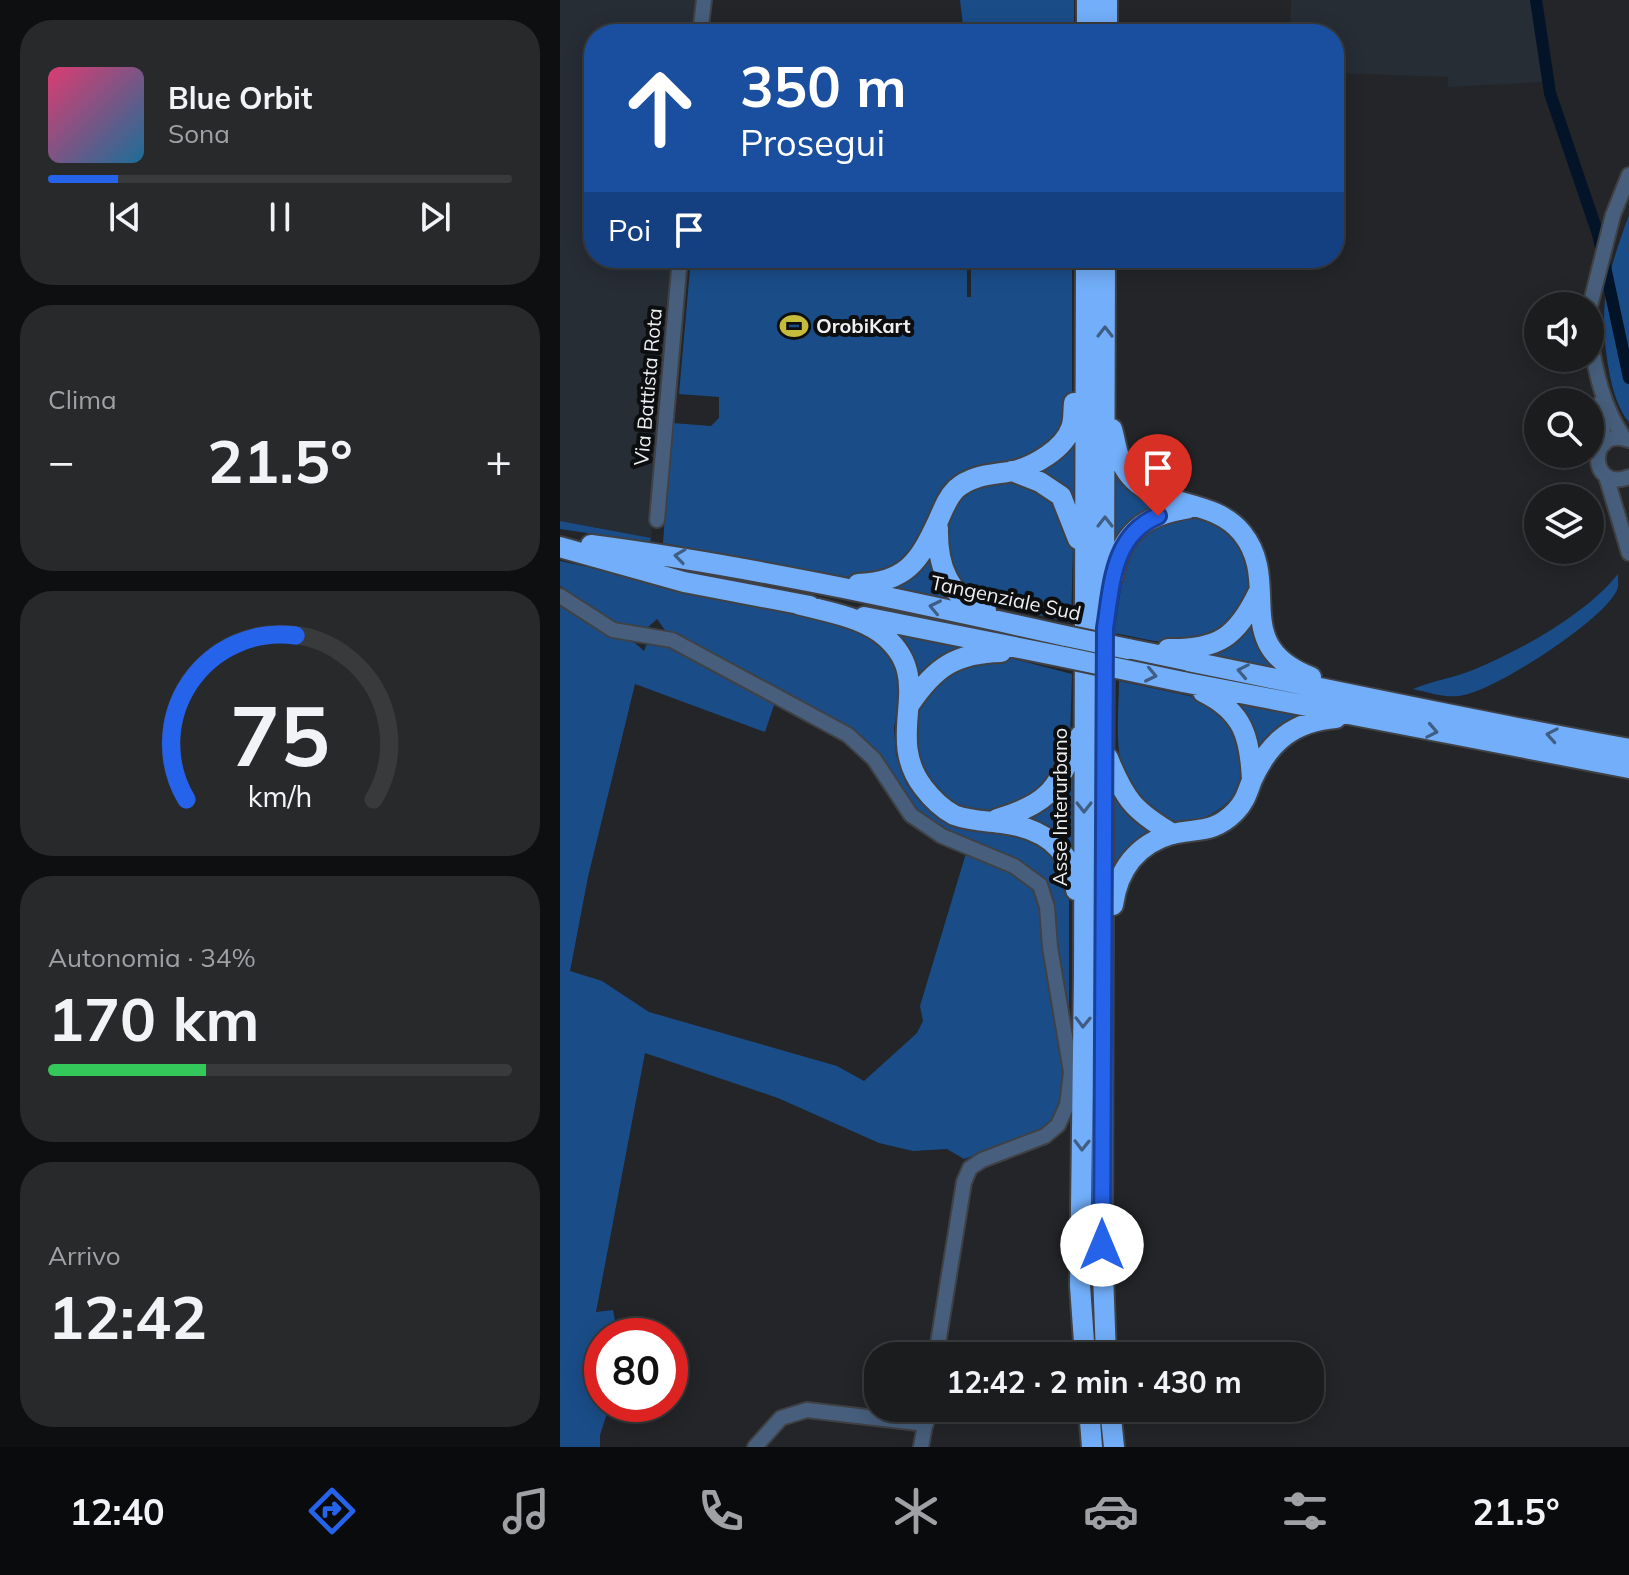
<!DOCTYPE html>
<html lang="it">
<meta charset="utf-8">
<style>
body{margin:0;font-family:Mulish,sans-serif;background:#27292b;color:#f1f3f6;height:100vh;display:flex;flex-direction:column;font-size:30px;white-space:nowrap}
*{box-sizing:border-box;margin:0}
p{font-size:26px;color:#9fa1a4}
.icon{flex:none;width:44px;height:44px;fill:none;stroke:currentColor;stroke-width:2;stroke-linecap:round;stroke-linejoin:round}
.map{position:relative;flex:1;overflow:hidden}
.side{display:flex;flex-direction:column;gap:20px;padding:20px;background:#0e0f10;width:560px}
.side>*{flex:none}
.hud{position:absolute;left:24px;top:24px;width:760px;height:244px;border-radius:32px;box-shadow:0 4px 20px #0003,0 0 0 2px #383a3c;background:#1a4fa0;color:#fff;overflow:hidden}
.fabs{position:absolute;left:964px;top:292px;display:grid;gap:16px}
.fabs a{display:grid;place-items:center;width:80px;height:80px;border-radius:50%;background:#1a1c1e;box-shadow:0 4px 20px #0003,0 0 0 2px #383a3c;font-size:40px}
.speed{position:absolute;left:24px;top:1318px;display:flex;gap:16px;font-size:40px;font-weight:700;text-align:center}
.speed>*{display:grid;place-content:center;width:104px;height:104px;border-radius:50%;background:#1a1c1e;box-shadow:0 4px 20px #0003,0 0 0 2px #383a3c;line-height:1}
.speed .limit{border:12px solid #d22;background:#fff;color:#111}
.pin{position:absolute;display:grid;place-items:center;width:68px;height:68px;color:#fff;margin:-82px -34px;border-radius:50% 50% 50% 0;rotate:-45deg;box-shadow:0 0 8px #0007}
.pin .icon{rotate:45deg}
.me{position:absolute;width:88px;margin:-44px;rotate:0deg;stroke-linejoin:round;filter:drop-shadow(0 0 6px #0008)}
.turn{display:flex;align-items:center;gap:28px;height:168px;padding:0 24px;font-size:36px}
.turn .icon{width:104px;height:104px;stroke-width:2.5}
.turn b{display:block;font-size:56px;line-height:68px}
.then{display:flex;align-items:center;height:76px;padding:0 24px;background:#0003;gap:16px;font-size:30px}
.big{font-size:60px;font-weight:700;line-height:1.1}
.side .tile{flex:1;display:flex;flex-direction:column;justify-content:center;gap:12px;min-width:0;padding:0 28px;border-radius:32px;background:#27292b}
.side .dial{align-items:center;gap:0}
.dial svg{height:208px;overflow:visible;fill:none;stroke:#383a3c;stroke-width:7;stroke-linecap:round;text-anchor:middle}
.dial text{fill:#f1f3f6;stroke:none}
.song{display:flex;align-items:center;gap:24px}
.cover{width:96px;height:96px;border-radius:12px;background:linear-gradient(135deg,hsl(340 70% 55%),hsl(200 70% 35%))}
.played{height:8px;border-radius:4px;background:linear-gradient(90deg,#2563eb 15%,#383a3c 15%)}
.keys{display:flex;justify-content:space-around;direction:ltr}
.heat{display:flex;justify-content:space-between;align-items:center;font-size:44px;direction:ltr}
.charge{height:12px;border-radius:6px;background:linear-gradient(90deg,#34c759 34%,#383a3c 0)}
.trip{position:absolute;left:304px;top:1342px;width:460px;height:80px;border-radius:32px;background:#1a1c1e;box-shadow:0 4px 20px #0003,0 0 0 2px #383a3c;font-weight:700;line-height:80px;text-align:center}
.dock{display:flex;height:128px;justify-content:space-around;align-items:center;background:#0a0b0c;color:#9fa1a4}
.dock .icon{width:56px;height:56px}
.dock .active{color:#2563eb}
.dock b{font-size:36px;color:#f1f3f6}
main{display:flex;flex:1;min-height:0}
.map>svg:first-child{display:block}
.built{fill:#272d35}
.green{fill:#1a4d88}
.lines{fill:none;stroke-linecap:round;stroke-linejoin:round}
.canal{stroke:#031328;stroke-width:12}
.minor-casing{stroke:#3f4144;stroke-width:18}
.highway-casing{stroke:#3f4144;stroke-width:24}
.minor{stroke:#475f7d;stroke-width:14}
.highway{stroke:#72aef9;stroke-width:20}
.highway-bridge-casing{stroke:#3f4144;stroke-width:24;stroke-linecap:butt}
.highway-bridge{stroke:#72aef9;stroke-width:20}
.oneway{stroke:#405e84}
.route-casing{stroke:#184099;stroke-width:20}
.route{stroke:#2563eb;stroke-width:14}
.labels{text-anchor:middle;stroke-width:8;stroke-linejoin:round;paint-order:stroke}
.poi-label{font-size:20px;font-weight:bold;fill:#eeeff1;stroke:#0d0e0f;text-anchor:start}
.street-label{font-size:20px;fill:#eeeff1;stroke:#0d0e0f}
</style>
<main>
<section class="side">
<div class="tile">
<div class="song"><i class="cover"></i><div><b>Blue Orbit</b><p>Sona</p></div></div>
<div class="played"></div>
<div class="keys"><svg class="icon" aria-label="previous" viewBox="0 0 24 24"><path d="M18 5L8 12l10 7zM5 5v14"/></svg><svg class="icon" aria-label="pause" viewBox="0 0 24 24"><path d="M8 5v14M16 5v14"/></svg><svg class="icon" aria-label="next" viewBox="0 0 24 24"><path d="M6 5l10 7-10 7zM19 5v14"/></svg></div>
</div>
<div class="tile"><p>Clima</p>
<div class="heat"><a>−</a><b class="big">21.5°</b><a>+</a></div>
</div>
<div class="tile dial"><svg viewBox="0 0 100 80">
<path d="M14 69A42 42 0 1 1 86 69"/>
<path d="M14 69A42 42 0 0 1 56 6" stroke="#2563eb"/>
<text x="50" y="56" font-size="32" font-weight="700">75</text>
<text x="50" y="72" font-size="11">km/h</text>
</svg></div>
<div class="tile"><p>Autonomia · 34%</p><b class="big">170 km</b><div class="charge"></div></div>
<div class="tile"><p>Arrivo</p><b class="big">12:42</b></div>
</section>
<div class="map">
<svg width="1069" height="1447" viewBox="0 0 1069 1447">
<rect width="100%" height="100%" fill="#232528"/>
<path class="built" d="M0,0H140L137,34H34V258H116L91,538L0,521Z
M731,0H972L983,82L888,87V77L774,73V34H730Z"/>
<path class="green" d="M400,0H514V34H404Z
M1069,215V422C1059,411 1053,391 1050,376C1037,309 1046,278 1069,215Z
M131,258H407V297H411V258H512V392L501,429L477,455L453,462L414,468L393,480L375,500L360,543L338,569L299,579L103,543L112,423L151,426L159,418V397L119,394Z
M517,433L515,506L473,472Z
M552,457L601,503L552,558Z
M461,480L495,501L513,546L511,623L421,601C408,595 391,581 387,566C380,544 390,500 412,488C425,481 446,482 461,480Z
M626,517C673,523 681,545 694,586C686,599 677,618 665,628C635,655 589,639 554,633C561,600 560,544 596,526C604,522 616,520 626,517Z
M0,521L91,538L90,542L0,529Z
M372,541L397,603L324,589Z
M0,561L288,624L318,641L338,667L340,692L334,728L336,755L347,785L355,795L367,807L456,831L495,855L509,890V1027L481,883L383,833L353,812L316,757L107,633L97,619L86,629C50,628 30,603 0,586Z
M1058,574C1058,581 1059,587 1056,592C1039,623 942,685 908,694C890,700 871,693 853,689C872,681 893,678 913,670C961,650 1025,615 1058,574Z
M0,605L47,634L75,643L84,651L89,638L110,643L216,699L205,732L75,684L28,877L10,971L42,981L89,1012L277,1066L304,1081L357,1033L363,1021L360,1006L407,850L453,867L478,887L505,1060V1100L488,1129L404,1159L387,1149L353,1151L319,1143L218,1098L85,1053L36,1312L53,1310L58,1336H42V1404H50L40,1435V1447H0Z
M696,609L730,675L644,656Z
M328,632L410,646L356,687Z
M450,658L512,674L510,738L487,788C471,795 454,807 437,811C429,813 420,810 412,809C358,798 336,728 372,687C376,683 380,677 385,674C403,661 429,659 450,658Z
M559,681L648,700L683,737C683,751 685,770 681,783C672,806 646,819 624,825C610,818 592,813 580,801C550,771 559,718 559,681Z
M667,696L749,713C723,720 713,733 700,757C697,731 687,713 667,696Z
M516,762V867L462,821Z
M553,781L601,833L553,882Z"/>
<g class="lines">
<path class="canal" d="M976,0L990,93L1038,234L1069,378"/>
<defs>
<path id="minor" d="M140,34L144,0
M1030,306L1053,215L1069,175
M1030,338C1036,374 1043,407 1064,438
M1041,402L1044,444
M1069,440C1027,425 1028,493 1069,477
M1046,476L1069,553
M97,520L120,258
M0,596L53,630L112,640L288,735L314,759L351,815L382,836L454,866L480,885L487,907L490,947L511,1072L507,1105L498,1125L485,1136L422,1160L410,1168L404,1182L376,1356
M195,1447L221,1418L247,1410L366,1424
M361,1447L368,1408"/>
<path id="highway" d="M527,0V34
M547,34V0
M545,258L542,1245L546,1356
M552,429C555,439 556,450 560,459C581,513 649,492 682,533C723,584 668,645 751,677
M452,471L480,482L501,496L518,539
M378,528C377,565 388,597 426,611
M31,545C191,566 348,601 506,636
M0,547L124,582L250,606
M553,577C561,532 585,515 629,508
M298,584C346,582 359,562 378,521C383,510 387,498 396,489C413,474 433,475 454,471C474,466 504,449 511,428C514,421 513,411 514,403
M238,604C263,611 297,616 319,632C381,677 321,732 363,787C372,799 381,808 394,815C410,821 426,821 442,823C482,828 512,848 516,890
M304,617L504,657
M568,649C735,682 901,719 1069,749
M608,649C658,650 677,637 698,593
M623,682L1069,768
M643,692C684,712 690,738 692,780
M350,704C375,667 396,653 441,652
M548,758C565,800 574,811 613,834
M437,819C495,802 496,786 520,736
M553,905C558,870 577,844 612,834C637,828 653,834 675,812C685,802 687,793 692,780C709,742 734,721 776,718
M525,1356L520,1286L524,974L526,258
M529,1408L532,1447
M550,1408L554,1447"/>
</defs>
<use href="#minor" class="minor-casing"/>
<use href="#highway" class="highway-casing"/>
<use href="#minor" class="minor"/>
<use href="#highway" class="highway"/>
<defs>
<path id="highway-bridge" d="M506,636L568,649
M504,657L623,682"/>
</defs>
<use href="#highway-bridge" class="highway-bridge-casing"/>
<use href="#highway-bridge" class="highway-bridge"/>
</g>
<defs><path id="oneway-chevron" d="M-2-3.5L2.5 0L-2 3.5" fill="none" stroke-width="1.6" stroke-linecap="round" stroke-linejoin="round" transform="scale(2)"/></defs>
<g class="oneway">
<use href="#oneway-chevron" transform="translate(545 332) rotate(-90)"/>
<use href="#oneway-chevron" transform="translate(545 522) rotate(-90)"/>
<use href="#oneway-chevron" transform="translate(120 556) rotate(-172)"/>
<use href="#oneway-chevron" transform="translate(375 607) rotate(-168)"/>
<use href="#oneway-chevron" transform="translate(683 671) rotate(-169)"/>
<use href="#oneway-chevron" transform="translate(591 675) rotate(12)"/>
<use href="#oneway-chevron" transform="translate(872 731) rotate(11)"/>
<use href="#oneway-chevron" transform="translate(992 735) rotate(-170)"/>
<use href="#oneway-chevron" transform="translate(524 807) rotate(90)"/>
<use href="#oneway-chevron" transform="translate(523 1022) rotate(91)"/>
<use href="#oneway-chevron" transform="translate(522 1145) rotate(91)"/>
</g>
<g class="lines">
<defs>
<path id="route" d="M542,1245L545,628C552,585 552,535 598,516"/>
</defs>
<use href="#route" class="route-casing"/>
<use href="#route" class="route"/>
</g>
<defs>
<symbol id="stadium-bare" viewBox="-9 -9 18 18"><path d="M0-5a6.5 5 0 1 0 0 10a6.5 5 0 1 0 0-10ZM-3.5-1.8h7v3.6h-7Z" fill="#c6bc3c" stroke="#0d0e0f" stroke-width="2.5" paint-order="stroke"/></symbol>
</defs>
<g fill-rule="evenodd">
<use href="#stadium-bare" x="214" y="306" width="40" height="40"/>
</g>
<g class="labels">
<g class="poi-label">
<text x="256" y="333">OrobiKart</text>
</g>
<g class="street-label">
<text transform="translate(88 387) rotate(-85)" y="7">Via Battista Rota</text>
<text transform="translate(446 598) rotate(12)" y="7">Tangenziale Sud</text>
<text transform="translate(500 807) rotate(-90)" y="7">Asse Interurbano</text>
</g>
</g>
</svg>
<div class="fabs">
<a><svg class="icon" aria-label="sound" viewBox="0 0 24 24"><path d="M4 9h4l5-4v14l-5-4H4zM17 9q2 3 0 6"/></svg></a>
<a><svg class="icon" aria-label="search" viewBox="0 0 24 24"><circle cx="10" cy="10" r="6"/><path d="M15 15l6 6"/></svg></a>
<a><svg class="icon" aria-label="layers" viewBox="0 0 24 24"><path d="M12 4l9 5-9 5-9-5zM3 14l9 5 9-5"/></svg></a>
</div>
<div class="speed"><div class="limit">80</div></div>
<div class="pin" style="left:598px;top:516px;background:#d93025"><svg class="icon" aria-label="arrive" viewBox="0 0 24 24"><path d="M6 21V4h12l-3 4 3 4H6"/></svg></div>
<svg class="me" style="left:542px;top:1245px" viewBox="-20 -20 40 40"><circle r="19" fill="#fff"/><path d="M0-13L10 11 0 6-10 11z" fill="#2563eb"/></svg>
<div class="trip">12:42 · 2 min · 430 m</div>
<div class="hud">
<div class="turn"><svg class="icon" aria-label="ahead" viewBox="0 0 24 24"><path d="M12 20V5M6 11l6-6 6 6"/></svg><div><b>350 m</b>Prosegui</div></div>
<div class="then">Poi<svg class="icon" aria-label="arrive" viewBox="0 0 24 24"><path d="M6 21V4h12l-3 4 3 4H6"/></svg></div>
</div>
</div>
</main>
<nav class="dock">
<b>12:40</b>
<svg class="icon active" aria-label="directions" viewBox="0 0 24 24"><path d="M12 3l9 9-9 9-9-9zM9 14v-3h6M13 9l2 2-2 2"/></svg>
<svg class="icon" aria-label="music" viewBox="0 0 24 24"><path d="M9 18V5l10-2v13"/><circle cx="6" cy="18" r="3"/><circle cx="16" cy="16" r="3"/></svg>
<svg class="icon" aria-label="phone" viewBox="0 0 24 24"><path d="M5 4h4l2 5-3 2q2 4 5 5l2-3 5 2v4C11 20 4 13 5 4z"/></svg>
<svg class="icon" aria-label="climate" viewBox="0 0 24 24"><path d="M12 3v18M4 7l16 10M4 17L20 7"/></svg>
<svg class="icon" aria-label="car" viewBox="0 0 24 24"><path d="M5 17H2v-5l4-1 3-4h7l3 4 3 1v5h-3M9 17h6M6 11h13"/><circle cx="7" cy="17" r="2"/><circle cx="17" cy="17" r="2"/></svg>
<svg class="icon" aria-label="filters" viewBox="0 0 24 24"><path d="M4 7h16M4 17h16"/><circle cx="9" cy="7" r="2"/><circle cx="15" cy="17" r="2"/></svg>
<b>21.5°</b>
</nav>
